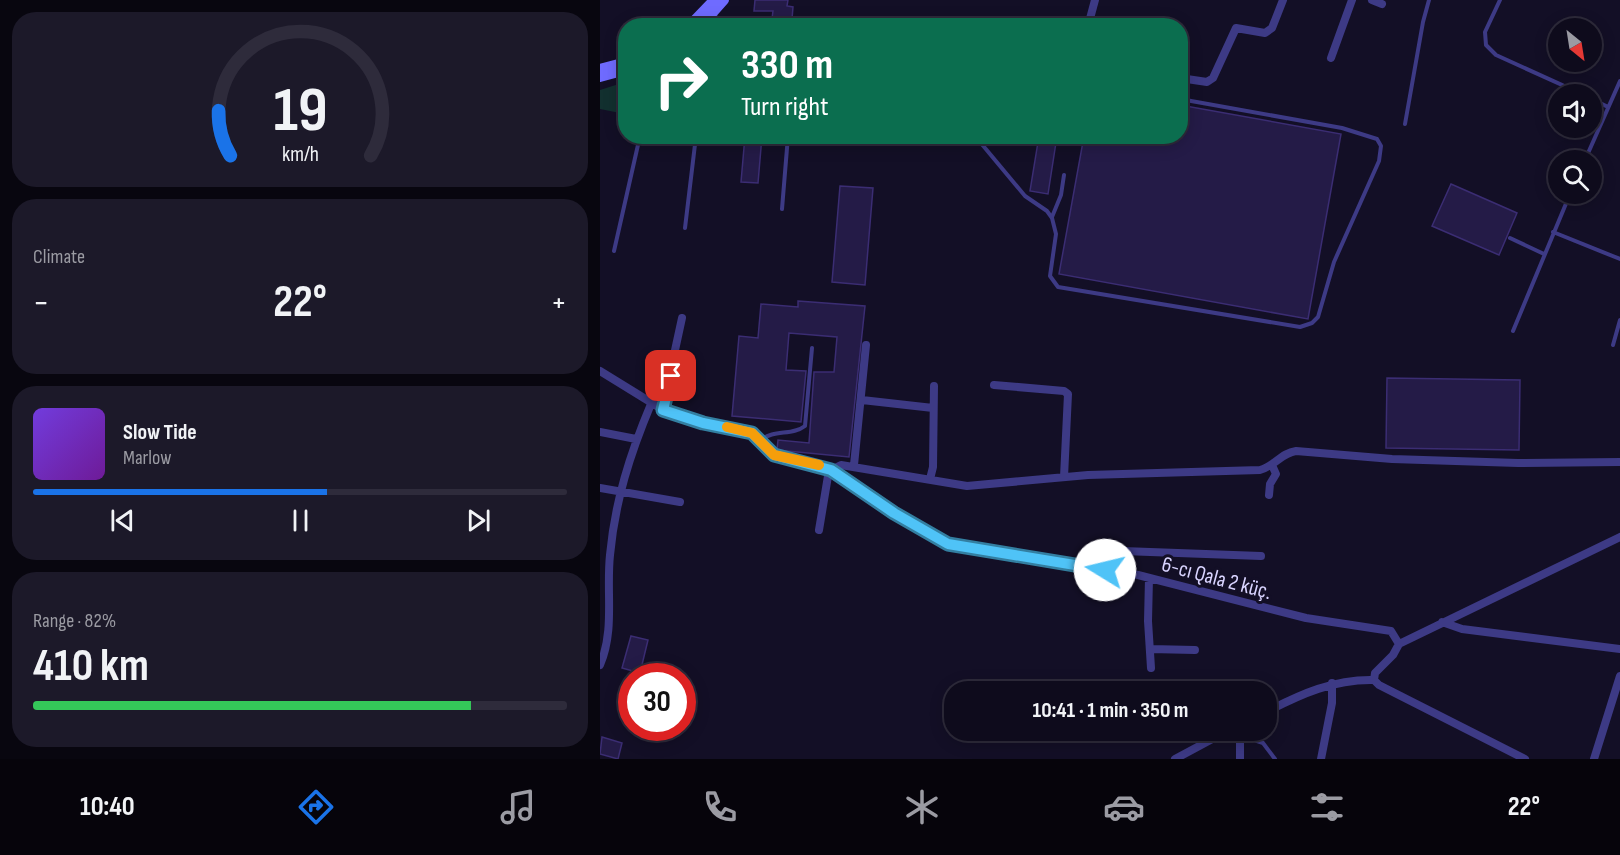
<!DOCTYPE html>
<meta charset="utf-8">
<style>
body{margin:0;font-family:"Sofia Sans Condensed",sans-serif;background:#1c1929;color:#f1f3f6;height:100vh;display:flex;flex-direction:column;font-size:22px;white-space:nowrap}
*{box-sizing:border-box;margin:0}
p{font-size:20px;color:#9b9ba3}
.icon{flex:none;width:33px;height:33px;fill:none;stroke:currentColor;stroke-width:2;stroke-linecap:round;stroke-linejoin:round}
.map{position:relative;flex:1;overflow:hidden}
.drawer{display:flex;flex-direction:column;gap:12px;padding:12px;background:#08060f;width:600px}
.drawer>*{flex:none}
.top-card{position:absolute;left:18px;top:18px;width:570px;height:126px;border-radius:24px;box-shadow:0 3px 15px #0003,0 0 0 2px #2e2b3b;background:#0b6e4f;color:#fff;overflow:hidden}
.needle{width:39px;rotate:150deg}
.buttons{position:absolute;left:948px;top:18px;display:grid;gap:12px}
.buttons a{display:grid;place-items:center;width:54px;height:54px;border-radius:50%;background:#0e0b1c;box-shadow:0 3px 15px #0003,0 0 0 2px #2e2b3b;font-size:30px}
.speed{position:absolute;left:18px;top:663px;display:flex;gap:12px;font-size:30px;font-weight:700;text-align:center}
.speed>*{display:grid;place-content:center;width:78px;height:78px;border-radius:50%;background:#0e0b1c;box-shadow:0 3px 15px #0003,0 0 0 2px #2e2b3b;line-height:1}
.speed .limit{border:9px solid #d22;background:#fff;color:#111}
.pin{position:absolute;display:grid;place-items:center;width:51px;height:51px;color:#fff;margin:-26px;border-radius:12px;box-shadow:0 3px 9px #0006}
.me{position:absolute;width:66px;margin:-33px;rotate:279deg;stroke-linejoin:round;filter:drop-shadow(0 0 4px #0008)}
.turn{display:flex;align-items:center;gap:21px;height:126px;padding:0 24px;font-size:27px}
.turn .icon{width:78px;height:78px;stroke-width:2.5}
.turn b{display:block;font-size:42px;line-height:51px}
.big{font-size:45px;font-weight:700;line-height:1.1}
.drawer .tile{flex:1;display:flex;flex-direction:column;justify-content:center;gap:9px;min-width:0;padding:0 21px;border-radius:24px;background:#1c1929}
.drawer .dial{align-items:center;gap:0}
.dial svg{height:156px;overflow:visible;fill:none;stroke:#2e2b3b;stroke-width:7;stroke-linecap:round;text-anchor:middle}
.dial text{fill:#f1f3f6;stroke:none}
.song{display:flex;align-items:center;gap:18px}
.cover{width:72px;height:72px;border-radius:9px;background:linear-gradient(135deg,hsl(260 70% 55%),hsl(280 70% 35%))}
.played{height:6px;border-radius:3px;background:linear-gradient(90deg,#1a73e8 55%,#2e2b3b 55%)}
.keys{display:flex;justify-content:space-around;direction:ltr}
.heat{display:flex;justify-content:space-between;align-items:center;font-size:33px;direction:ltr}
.charge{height:9px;border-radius:4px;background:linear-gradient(90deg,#34c759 82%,#2e2b3b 0)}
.trip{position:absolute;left:344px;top:681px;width:333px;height:60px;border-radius:24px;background:#0e0b1c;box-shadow:0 3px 15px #0003,0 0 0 2px #2e2b3b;font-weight:700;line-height:60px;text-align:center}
.menu{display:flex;height:96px;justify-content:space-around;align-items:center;background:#06040b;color:#9b9ba3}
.menu .icon{width:42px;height:42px}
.menu .active{color:#1a73e8}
.menu b{font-size:27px;color:#f1f3f6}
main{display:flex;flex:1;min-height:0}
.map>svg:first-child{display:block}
.green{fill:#12302f}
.building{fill:#241b47;stroke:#3b2d73;stroke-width:1.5}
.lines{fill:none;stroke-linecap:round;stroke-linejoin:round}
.lane{stroke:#3d3a85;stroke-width:4}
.street{stroke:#3d3a85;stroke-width:8}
.secondary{stroke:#6f6bff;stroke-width:10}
.route-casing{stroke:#337fa1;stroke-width:15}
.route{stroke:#4fc3f7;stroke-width:10}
.slow{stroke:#f59e0b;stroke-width:10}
.labels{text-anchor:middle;stroke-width:6;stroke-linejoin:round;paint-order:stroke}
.street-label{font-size:22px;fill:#d9d4ff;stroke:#130f26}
</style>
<main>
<section class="drawer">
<div class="tile dial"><svg viewBox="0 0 100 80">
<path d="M14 69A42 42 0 1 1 86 69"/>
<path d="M14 69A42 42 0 0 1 8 46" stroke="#1a73e8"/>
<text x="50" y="56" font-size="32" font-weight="700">19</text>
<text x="50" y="72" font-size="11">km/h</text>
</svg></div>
<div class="tile"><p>Climate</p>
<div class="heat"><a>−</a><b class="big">22°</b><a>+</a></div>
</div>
<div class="tile">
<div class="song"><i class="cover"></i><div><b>Slow Tide</b><p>Marlow</p></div></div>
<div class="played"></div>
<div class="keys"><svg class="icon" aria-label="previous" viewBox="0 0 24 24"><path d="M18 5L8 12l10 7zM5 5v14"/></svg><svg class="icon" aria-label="pause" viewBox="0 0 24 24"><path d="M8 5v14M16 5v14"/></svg><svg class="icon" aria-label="next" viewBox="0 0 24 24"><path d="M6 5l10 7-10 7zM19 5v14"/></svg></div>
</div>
<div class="tile"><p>Range · 82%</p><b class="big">410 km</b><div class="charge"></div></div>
</section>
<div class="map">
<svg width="1020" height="759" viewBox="0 0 1020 759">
<rect width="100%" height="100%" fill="#130f26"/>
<path class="green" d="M25,82V104L22,103L20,113L0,109V90Z"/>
<path class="building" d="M155,0H188L187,6L193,7L192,19L207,21V26H171L173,11H154Z
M580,105L741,134L708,319L459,274L484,136H580Z
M145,136H162L158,183L141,182Z
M439,136H457L448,194L430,191Z
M851,184L917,213L899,255L832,226Z
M240,186L273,188L265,285L232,282Z
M198,301L265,306L249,457L177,450L178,440L209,443L214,372H234L237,337L189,333L186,370L206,371L201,422L132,416L139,336L158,338L161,304L198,307Z
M787,378L920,380L919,450L786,448Z
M31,636L48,640L40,673L22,668Z
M2,737L22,743L18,759L0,754Z"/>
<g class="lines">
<path class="lane" d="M900,0L885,32L886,45L896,55L982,94
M113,14L125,26
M992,99L1008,107
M805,124L823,22L829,0
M375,136L425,196L447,211L452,218L456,234L450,276L458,287L700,327L712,323L718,317L734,262L779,161L781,146L777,139L742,128L580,99
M985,160L1020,81
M182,209L188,136
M452,217L461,195L464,175
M85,228L96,136
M953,232L1020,259
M910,238L944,254
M14,251L40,136
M913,331L970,194
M1013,345L1020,320
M161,440C174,429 192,436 205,426L212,348
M642,736L663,743L675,759"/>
<path class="street" d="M772,0L782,4
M488,26L495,0
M731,58L752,0
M580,78L607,82L613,78L636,28L665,33L672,28L683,0
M0,371L65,411L103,423L152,433L174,455L231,470L278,503L348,544L538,575L706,618L791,631L799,644L793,655L775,673L774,680L779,685L925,759
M394,385L464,391L468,394L464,477
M262,400L333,408
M62,410L82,318
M0,432L36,439
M254,465L266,345
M330,479L333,467L334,386
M0,488L80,502
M669,495L670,484L676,474L672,465
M219,530L228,476L231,470L241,465L367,486L488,475L660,470C675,466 681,453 696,451L792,459L918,463L1020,462
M486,567L489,554L495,550L661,556
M549,578L548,621L551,668
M842,622L862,629L1020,649
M799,644L1020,537
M550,649L595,650
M0,665C15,630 6,592 10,555C15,501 30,454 51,404
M666,712C701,694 734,679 774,680
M640,730V759
M575,759L629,730
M721,759L732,703V683
M994,759L1020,676"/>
<path class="secondary" d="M89,26L114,0
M101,26L124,0
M0,69L26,62
M0,77L26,70"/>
</g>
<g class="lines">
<defs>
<path id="route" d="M71,376L63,410L103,423L152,433L174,455L231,470L294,513L348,544L505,570"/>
</defs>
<use href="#route" class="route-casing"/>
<use href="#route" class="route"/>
<path class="slow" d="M127,427L152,433L174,455L219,465"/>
</g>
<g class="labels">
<g class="street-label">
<text transform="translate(617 577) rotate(15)" y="8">6-cı Qala 2 küç.</text>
</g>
</g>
</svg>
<div class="buttons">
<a><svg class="needle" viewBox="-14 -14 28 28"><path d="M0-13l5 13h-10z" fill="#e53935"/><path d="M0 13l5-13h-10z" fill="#9b9ba3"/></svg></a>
<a><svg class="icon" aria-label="sound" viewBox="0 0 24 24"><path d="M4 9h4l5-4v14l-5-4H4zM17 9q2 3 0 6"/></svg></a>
<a><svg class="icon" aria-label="search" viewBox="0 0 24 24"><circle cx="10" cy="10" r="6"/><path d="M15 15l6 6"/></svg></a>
</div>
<div class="speed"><div class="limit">30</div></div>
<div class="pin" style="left:71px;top:376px;background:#d93025"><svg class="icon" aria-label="arrive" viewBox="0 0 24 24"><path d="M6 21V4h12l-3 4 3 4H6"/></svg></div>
<svg class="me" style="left:505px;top:570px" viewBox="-20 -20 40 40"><circle r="19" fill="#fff"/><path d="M0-13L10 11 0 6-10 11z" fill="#4fc3f7"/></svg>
<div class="trip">10:41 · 1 min · 350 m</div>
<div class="top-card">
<div class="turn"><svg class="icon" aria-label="right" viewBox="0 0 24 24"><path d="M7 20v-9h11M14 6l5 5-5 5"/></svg><div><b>330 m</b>Turn right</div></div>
</div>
</div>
</main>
<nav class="menu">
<b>10:40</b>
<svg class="icon active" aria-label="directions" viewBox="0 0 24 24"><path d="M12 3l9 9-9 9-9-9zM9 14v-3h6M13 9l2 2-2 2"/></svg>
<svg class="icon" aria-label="music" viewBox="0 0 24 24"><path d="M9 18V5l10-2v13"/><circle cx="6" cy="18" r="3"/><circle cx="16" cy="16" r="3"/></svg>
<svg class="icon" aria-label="phone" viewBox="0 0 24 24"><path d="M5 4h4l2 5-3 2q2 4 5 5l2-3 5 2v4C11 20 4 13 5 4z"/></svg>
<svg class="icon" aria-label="climate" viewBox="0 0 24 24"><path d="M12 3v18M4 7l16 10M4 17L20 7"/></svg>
<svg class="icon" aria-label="car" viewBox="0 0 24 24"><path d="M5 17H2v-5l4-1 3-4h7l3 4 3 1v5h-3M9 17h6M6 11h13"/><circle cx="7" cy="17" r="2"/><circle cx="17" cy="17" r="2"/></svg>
<svg class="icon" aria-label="filters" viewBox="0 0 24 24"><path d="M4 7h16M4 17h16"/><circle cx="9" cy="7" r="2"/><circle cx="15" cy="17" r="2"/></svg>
<b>22°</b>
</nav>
